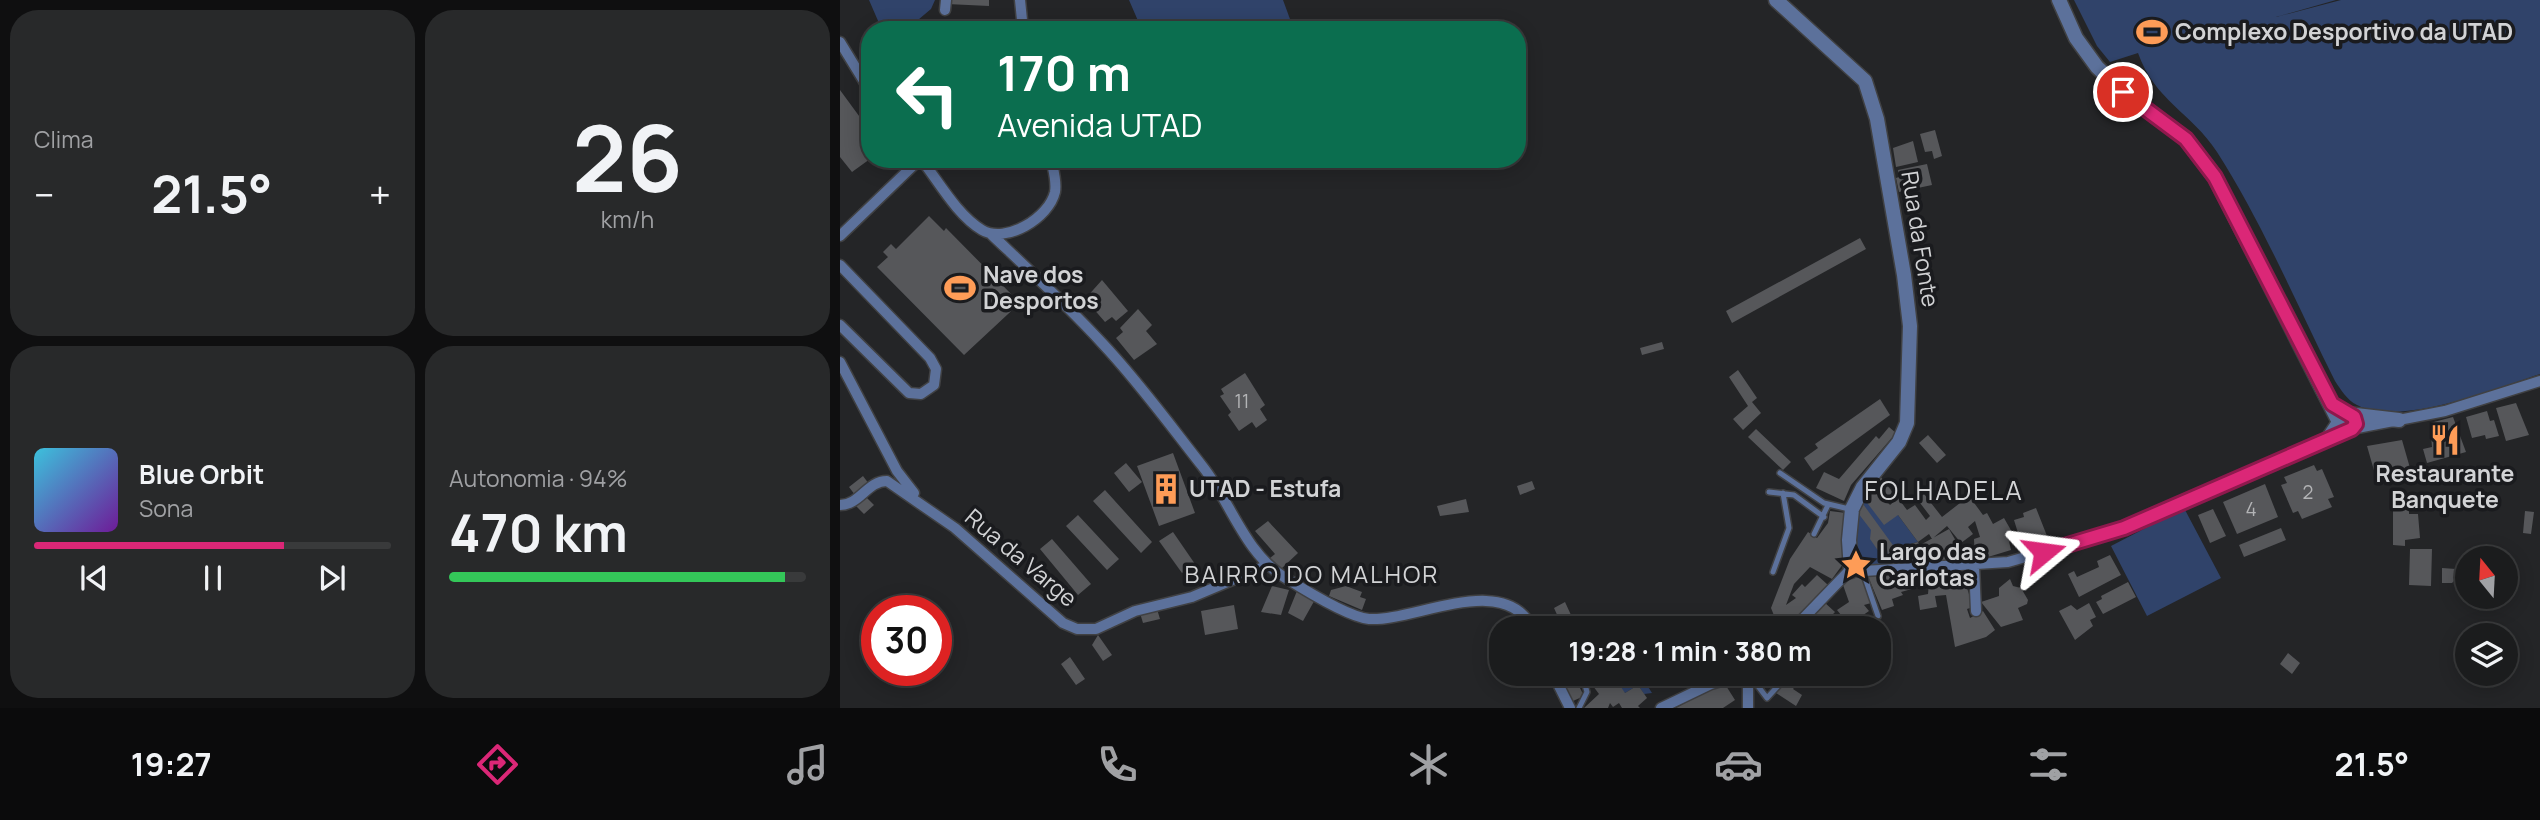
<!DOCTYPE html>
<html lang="pt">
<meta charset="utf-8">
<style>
body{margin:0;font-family:Manrope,sans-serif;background:#28292a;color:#f1f3f6;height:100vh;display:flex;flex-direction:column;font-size:26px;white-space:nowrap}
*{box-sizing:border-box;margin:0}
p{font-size:23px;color:#a0a1a4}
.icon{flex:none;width:38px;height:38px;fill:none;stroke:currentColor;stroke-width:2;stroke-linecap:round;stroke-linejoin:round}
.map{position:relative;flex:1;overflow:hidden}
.side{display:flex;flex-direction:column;gap:10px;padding:10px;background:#0f0f10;width:840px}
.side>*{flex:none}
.guide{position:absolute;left:21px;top:21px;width:665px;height:147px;border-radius:28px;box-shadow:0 4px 18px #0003,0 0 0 2px #393a3b;background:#0b6e4f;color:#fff;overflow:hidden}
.needle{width:46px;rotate:342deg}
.controls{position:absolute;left:1615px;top:546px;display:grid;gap:14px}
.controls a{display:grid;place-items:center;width:63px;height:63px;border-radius:50%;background:#1b1c1d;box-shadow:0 4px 18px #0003,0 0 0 2px #393a3b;font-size:35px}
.speed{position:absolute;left:21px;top:595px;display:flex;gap:14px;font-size:35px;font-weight:700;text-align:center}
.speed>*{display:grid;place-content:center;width:91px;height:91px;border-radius:50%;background:#1b1c1d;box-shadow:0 4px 18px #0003,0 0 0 2px #393a3b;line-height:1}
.speed .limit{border:10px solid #d22;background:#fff;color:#111}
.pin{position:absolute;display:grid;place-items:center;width:60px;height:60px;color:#fff;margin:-30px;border:4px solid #fff;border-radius:50%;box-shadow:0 2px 7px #0007}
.me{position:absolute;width:77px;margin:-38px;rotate:74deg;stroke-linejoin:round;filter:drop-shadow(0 0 5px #0008)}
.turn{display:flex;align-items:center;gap:24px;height:147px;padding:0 21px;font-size:32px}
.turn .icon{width:91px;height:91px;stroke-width:2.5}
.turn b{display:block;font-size:49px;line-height:60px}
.big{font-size:52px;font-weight:700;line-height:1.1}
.side .card{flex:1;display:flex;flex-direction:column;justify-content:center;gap:10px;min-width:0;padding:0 24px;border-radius:28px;background:#28292a}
.side .dial{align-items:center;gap:0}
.dial b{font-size:91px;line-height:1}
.song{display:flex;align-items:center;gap:21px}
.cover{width:84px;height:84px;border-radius:10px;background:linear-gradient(135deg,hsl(190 70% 55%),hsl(280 70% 35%))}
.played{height:7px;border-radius:4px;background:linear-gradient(90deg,#db2777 70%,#393a3b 70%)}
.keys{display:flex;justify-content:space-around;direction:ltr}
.heat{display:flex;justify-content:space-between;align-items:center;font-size:38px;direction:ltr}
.charge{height:10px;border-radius:5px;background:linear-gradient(90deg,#34c759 94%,#393a3b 0)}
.side .tiles{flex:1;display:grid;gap:10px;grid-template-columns:repeat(2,1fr)}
.trip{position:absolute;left:649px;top:616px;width:402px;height:70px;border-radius:28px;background:#1b1c1d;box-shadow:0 4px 18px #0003,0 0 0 2px #393a3b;font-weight:700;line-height:70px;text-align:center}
.tab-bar{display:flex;height:112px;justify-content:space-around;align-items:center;background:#0b0b0c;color:#a0a1a4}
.tab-bar .icon{width:49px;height:49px}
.tab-bar .on{color:#db2777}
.tab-bar b{font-size:32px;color:#f1f3f6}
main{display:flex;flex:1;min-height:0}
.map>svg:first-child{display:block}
.green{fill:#30436a}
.building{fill:#56575a}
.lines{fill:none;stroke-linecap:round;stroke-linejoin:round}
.service-casing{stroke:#404143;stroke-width:8}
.minor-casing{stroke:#404143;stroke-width:13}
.tertiary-casing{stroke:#404143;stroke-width:17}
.service{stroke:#5c719b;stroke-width:5}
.minor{stroke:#5c719b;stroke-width:10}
.tertiary{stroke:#5c719b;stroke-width:14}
.route-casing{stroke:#8e194d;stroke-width:18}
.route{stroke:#db2777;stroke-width:12}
.labels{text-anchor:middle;stroke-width:7;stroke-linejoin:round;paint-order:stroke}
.number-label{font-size:19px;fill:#b3b4b6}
.poi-label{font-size:23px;font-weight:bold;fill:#d2d3d5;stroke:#1a1b1e;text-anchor:start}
.street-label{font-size:23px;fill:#d2d3d5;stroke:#1a1b1e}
.neighbourhood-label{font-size:24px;letter-spacing:2px;fill:#d2d3d5;stroke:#1a1b1e}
.quarter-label{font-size:26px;letter-spacing:2px;fill:#d2d3d5;stroke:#1a1b1e}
</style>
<main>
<section class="side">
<div class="tiles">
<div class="card"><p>Clima</p>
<div class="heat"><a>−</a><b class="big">21.5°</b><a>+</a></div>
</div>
<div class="card dial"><b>26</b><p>km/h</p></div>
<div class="card">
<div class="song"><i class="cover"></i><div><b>Blue Orbit</b><p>Sona</p></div></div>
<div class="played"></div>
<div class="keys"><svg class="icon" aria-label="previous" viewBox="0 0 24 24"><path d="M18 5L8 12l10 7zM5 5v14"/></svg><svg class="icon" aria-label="pause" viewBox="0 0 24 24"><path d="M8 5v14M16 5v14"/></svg><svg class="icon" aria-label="next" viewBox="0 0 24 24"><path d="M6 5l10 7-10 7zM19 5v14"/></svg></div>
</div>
<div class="card"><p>Autonomia · 94%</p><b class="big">470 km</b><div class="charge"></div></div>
</div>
</section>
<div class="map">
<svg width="1700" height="708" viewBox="0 0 1700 708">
<rect width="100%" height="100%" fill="#242527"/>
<path class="green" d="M29,0H95L91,9L66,30H42Z
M289,0H443L454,30H302Z
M1234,0H1496L1436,17L1501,0H1700V374C1656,389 1561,427 1517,405C1507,400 1501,390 1495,381C1457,305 1423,224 1377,152C1351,112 1315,101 1298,53L1270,62L1257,46Z
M1025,500L1058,515L1078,542L1047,550L1050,566C1004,567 1008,532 1025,500Z
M1344,508L1381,578L1307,616L1271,546Z
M763,674H800L812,693L804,694L798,685L785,693L770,686Z"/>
<path class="building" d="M107,0H149V6L107,4Z
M0,90L22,120L30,115V159L12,172L0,157Z
M1095,130L1102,156L1094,159L1092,151L1085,152L1080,134Z
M1073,141L1078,162L1056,167L1053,148Z
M1087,164L1092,185L1059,192L1056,178L1059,177L1058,170Z
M89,216L104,231L106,228L180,303L124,355L37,267L48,257L43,252L51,244L56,249Z
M1020,238L1026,249L892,323L886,311Z
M262,280L288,311L276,321L272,317L265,322L245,299Z
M298,309L312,325L306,331L317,344L294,360L276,338L283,332L280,328Z
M822,342L824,349L802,355L800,348Z
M898,370L917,398L912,402L921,413L903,430L893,419L908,406L889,377Z
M405,373L425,405L420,409L427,420L416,428L412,422L399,431L388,415L391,412L380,396L384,394L381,389Z
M1040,399L1050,415L973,471L964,458L978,448L975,444Z
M1676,403L1689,435L1666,441L1656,408Z
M1647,411L1650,421L1654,420L1659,436L1646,439L1645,435L1632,438L1626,417Z
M1613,417L1626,452L1587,463L1583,449L1592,447L1590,423Z
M1049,427L1056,433L1011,485L1004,501L976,488L984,472L999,479L1036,436L1039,439Z
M916,429L951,462L943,470L908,437Z
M1088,435L1106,455L1097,463L1079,443Z
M1562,440L1572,475L1537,481L1527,446Z
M333,453L355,513L319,526L297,466Z
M286,463L302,482L289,492L274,473Z
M1474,465L1477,471L1482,469L1494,497L1488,499L1492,507L1462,519L1458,511L1453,513L1441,485L1447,483L1444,477Z
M23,476L29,484L15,495L9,487Z
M1040,476L1054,494L1046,500L1050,505L1058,498L1067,510L1075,505L1086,520L1090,516L1077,499L1084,494L1102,517L1129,496L1143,515L1147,513L1153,524L1164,518L1172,532L1167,533L1171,550L1148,557L1141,543L1145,561H1135L1134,539L1140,537L1135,521L1128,527L1133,534L1121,543L1107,526L1092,539L1089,534L1078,542L1085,557L1050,566L1047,550L1039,552L1030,539L1031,530L1018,513L1023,504L1055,548L1078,542L1058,515L1044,525L1025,500L1036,487L1032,482Z
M692,481L695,489L680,495L677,486Z
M1425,484L1438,517L1397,534L1383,502Z
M265,490L312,542L301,553L253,501Z
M26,497L34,505L24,514L16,506Z
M626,499L629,512L600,516L597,506Z
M1553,505H1569V514H1578L1580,538L1565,540V546L1553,545Z
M1196,508L1209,541L1190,546L1187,533H1178L1174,520L1184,517L1183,513Z
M1373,509L1386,536L1370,543L1358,515Z
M990,511L1006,513L1003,564L992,579L970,567L954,584L946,605L956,598L952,595L962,584L965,587L977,575L988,585L947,628H939L931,608L950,559L968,532L977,538L988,523Z
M1685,511L1694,512L1691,534L1683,533Z
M238,515L279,559L267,570L226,526Z
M428,521L458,553L441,569L430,558L435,554L415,531Z
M1441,528L1446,540L1404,557L1399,545Z
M1109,529L1128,562L1091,561L1082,544Z
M333,532L355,564L342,573L319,541Z
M212,539L251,584L238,595L200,549Z
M1570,549H1592L1591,586L1569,585Z
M1656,551L1664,553L1665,558H1628Z
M1270,555L1281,575L1239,597L1228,574L1234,571L1237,577L1259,567L1257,561Z
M1602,568L1616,569V579L1612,583H1602Z
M1076,570L1079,587L1061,592L1063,595L1052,599L1054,606L1042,610L1027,574Z
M1104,570L1105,580L1123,575L1133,607L1127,609L1130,618L1143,611L1155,630L1146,637L1115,647L1106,595L1095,596L1097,607L1080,610L1078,596L1088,594L1090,571Z
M1020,573L1031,603L1024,605L1029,611L1009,625L997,610L1009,602L1002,582Z
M1170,579L1173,586L1181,588L1188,600L1187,604L1178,608L1183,620L1161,627L1141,602L1159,596V588Z
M1288,582L1296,597L1263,614L1256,602L1262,599L1261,596Z
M432,586L449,590L441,615L421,612Z
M459,586L477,596L463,621L448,613Z
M506,586L522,592L520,597L526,599L522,610L489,596L491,590Z
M725,602L731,615L719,619L714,608Z
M984,602L995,612L980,628H969L971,626L965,620Z
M1249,603L1256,617L1250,620L1253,626L1235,640L1219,611L1231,605L1237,610Z
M394,605L398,629L365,635L361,611Z
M317,609L320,619L303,623L300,613Z
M732,617L742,628H718L715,625Z
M258,635L272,655L263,661L252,645Z
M1448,653L1460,663L1452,674L1440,664Z
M230,657L245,679L236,685L221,664Z
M719,674H738L744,686L740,688L744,696L733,701Z
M744,674H763L770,686L777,681L785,693L798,685L807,698L798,706L800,708H782L779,703L773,707L770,703L768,708H744L759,694Z
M854,674H890L859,686Z
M921,674H945L935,686Z
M952,674L963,677L953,689L962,695L956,706L936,693Z
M883,681L895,700L883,708H836Z"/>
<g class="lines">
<defs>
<path id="service" d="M940,473L984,503L1009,509
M929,492L954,495L984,517
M974,534L988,505
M933,572L949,528L943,493
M1023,572L1038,616
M911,677L927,698L949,674
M739,708L747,692L742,674"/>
<path id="minor" d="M180,0L183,30
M105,10L106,0
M0,42L30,91
M81,159C99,182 117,215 142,230C166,244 209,218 215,192C217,181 213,169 211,159
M152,235C189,270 227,305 262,343C298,381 330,425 363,467C390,501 405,553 444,577C463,589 508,617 529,619C573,622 665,571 692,628
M0,236L80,159
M0,265L90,358L96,369L94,385L81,394L69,393L0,325
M0,362L57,471L74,493
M1512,429L1605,411L1700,381
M0,505C20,505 27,481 47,481L115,528L223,623L237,629H256L295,611L352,597L428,565
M1134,566L1136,611
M954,628L1008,572L1168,562L1285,528L1493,436
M713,674L730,708
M821,708L871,684L905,674
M908,708V674"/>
<path id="tertiary" d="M936,0L1025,81L1037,119L1064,275L1070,326L1067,423L1059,442L1023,487L1012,509L1009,540L1011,571
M1219,0L1236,38L1257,67L1283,92L1346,139L1375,177L1501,426L1507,430L1516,424L1509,415
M1507,414L1559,420
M1488,439L1502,418"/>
</defs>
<use href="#service" class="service-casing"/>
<use href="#minor" class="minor-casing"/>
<use href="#tertiary" class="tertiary-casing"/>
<use href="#service" class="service"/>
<use href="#minor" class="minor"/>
<use href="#tertiary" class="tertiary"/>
</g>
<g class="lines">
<defs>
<path id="route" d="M1204,552L1284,528L1512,429L1516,424L1514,417L1492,404L1375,177L1346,139L1283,92"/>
</defs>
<use href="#route" class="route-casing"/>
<use href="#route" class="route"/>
</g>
<defs>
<symbol id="stadium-bare" viewBox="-9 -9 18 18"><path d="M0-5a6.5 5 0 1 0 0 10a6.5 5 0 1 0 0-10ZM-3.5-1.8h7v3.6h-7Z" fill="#fe9c57" stroke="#1a1b1e" stroke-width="2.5" paint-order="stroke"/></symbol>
<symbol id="restaurant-bare" viewBox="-9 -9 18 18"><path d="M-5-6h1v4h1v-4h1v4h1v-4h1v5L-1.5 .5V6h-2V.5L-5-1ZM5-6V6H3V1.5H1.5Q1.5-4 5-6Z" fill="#fe9c57" stroke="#1a1b1e" stroke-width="2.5" paint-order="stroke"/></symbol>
<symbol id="building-bare" viewBox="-9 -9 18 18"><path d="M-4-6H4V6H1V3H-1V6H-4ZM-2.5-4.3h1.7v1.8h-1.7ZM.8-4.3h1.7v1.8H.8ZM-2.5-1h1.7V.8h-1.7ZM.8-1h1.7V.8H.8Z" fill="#fe9c57" stroke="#1a1b1e" stroke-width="2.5" paint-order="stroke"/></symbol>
<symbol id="sight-bare" viewBox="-9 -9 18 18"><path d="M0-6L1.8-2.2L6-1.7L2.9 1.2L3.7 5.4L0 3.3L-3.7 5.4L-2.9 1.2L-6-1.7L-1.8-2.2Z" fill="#fe9c57" stroke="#1a1b1e" stroke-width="2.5" paint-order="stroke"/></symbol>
</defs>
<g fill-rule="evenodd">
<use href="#stadium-bare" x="1290" y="10" width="44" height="44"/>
<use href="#stadium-bare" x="98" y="266" width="44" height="44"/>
<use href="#restaurant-bare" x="1583" y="418" width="44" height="44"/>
<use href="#building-bare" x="304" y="467" width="44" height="44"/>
<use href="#sight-bare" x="994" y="543" width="44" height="44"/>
</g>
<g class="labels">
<g class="number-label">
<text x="402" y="408">11</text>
<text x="1468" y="499">2</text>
<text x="1411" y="516">4</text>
</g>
<g class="poi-label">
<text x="1335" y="40">Complexo Desportivo da UTAD</text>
<text x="143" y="283">Nave dos<tspan x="143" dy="26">Desportos</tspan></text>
<text x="1605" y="482" text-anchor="middle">Restaurante<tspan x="1605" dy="26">Banquete</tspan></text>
<text x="349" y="497">UTAD - Estufa</text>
<text x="1039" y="560">Largo das<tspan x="1039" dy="26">Carlotas</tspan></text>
</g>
<g class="street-label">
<text transform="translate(1080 239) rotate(81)" y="8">Rua da Fonte</text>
<text transform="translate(181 558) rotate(40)" y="8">Rua da Varge</text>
</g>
<g class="neighbourhood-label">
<text x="472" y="583">BAIRRO DO MALHOR</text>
</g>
<g class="quarter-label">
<text x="1104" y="500">FOLHADELA</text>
</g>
</g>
</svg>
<div class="controls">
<a><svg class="needle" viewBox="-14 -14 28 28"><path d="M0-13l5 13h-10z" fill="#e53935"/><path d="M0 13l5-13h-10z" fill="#a0a1a4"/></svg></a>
<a><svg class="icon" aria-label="layers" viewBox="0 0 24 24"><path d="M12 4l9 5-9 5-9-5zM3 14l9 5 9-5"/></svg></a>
</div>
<div class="speed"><div class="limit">30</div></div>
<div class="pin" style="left:1283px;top:92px;background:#d93025"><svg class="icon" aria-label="arrive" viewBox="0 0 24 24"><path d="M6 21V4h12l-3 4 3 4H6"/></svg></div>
<svg class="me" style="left:1204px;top:552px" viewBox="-20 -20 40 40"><path d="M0-17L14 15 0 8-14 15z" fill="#db2777" stroke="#fff" stroke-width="4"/></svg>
<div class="trip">19:28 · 1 min · 380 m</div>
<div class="guide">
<div class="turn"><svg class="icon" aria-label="left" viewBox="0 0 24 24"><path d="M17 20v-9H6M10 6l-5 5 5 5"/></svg><div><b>170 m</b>Avenida UTAD</div></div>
</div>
</div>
</main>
<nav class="tab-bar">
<b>19:27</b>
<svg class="icon on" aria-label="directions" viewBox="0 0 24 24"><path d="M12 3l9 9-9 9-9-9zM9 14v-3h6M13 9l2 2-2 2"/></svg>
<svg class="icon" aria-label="music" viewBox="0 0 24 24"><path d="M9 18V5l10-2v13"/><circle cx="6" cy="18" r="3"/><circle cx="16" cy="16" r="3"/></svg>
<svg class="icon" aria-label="phone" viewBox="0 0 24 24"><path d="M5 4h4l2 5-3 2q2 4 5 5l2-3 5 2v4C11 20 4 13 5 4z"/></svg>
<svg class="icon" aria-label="climate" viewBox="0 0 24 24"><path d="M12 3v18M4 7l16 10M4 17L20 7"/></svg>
<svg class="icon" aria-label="car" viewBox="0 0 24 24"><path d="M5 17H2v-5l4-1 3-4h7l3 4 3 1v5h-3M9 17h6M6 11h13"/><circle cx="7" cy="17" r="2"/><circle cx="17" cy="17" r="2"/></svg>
<svg class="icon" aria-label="filters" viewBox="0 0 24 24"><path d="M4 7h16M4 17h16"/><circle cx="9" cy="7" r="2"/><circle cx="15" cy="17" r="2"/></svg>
<b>21.5°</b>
</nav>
